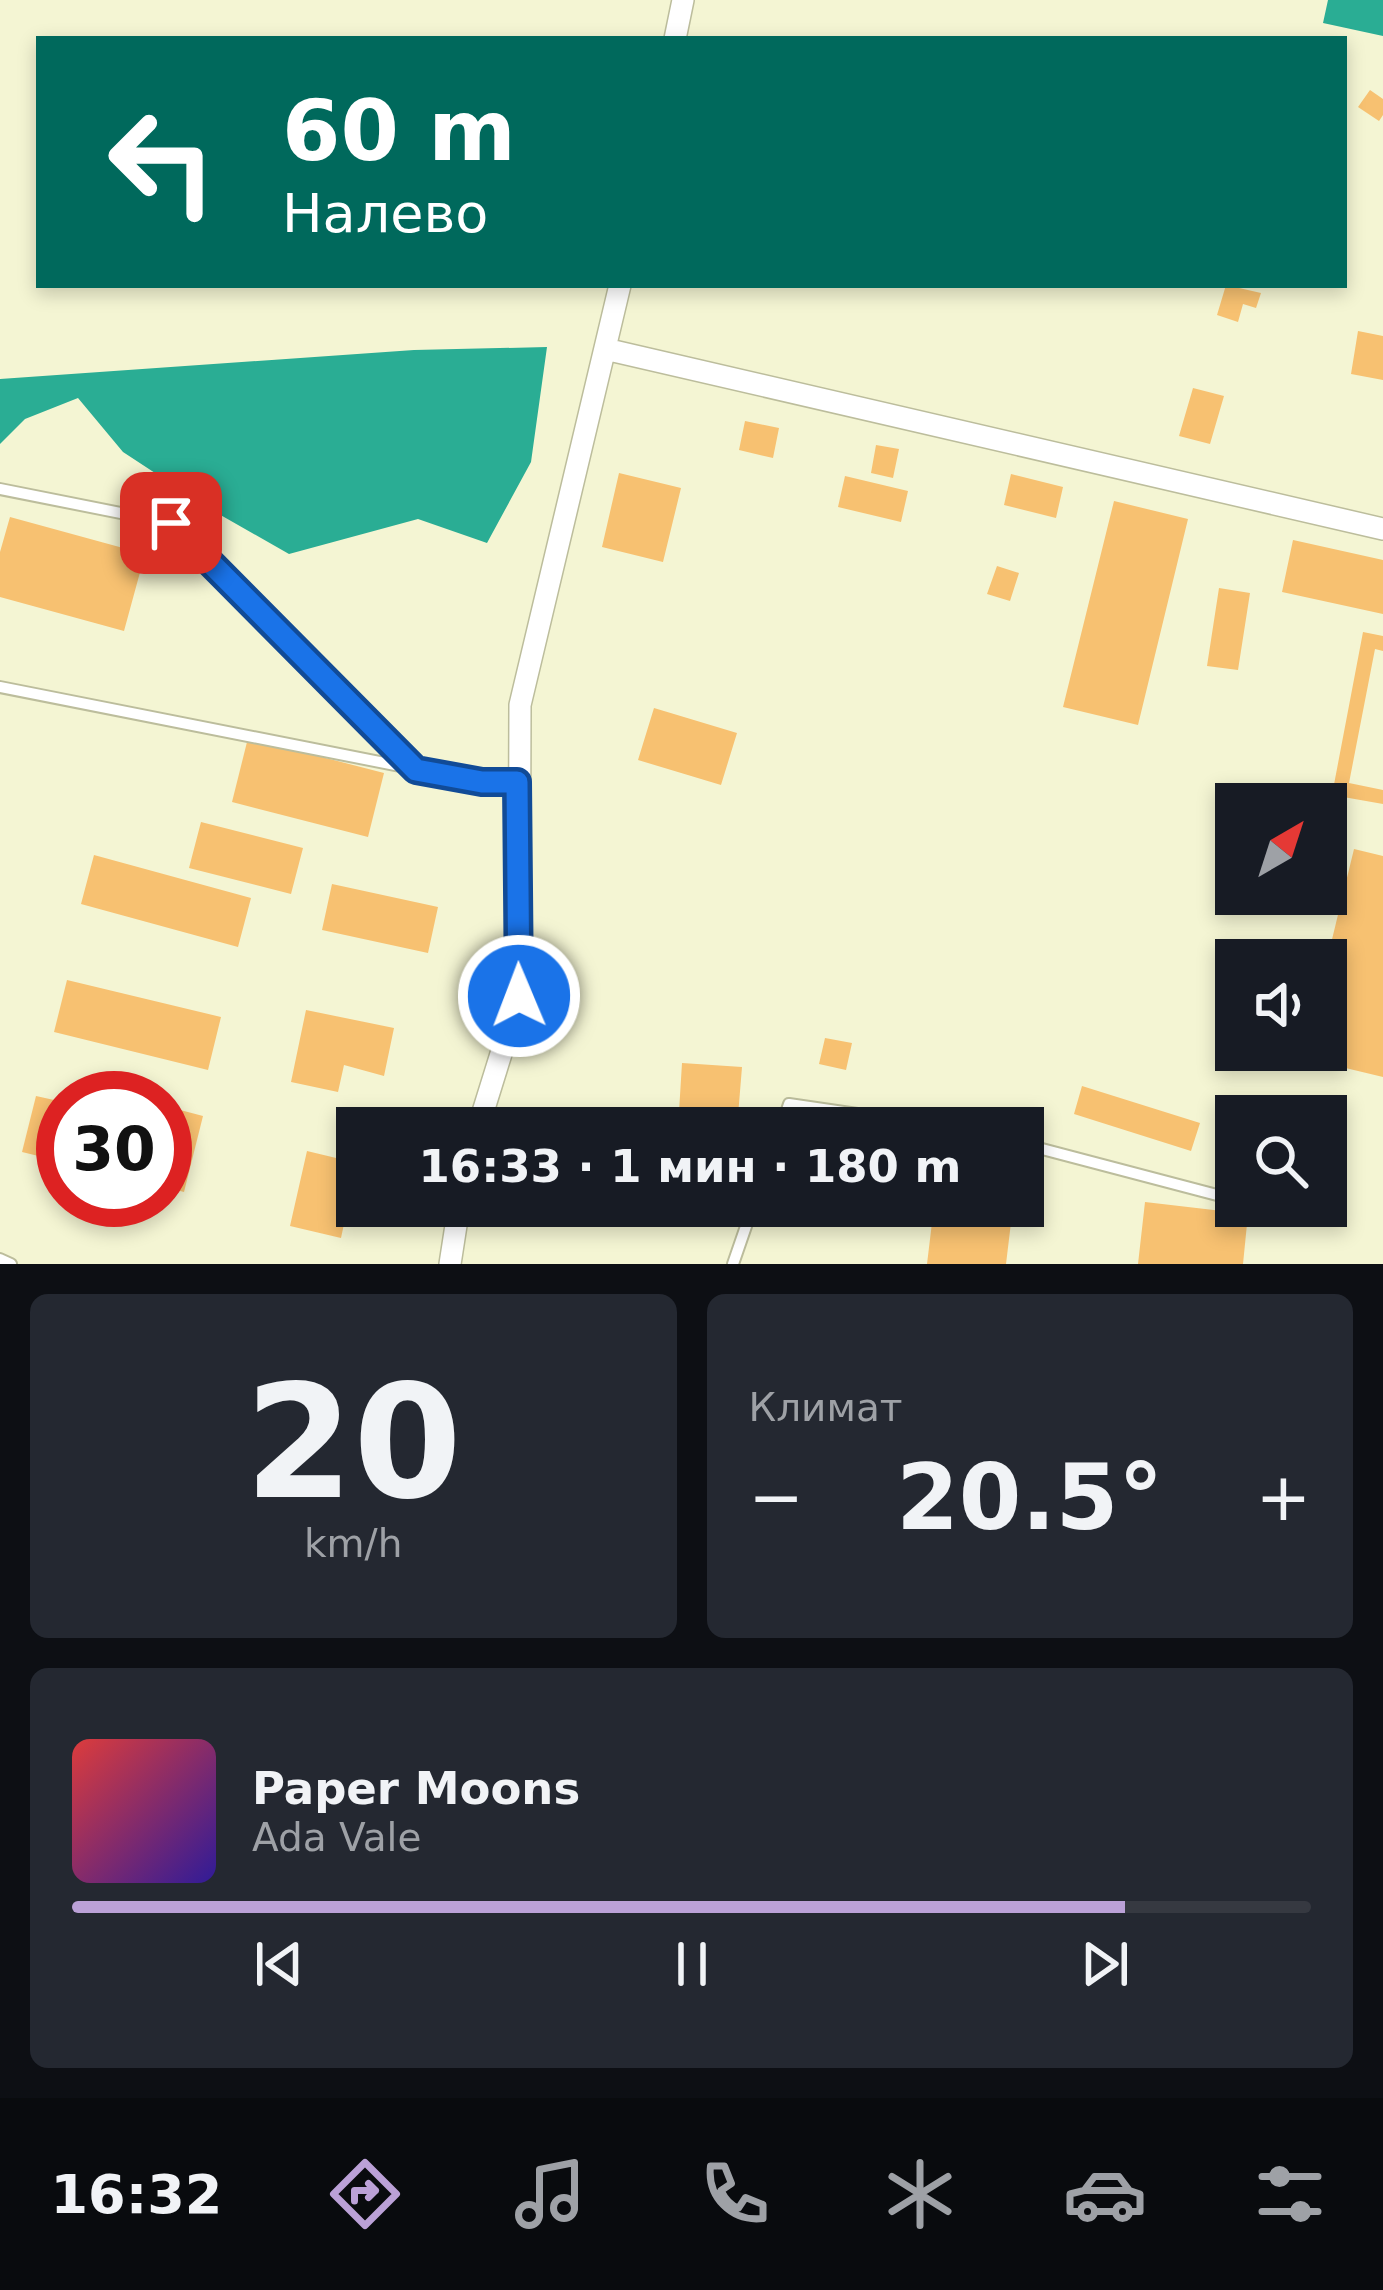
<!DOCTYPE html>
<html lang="ru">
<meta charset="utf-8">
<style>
body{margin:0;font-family:"DejaVu Sans",sans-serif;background:#242831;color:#f1f3f6;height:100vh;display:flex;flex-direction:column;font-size:45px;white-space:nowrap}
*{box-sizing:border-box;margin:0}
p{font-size:39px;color:#9ea1a6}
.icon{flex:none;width:66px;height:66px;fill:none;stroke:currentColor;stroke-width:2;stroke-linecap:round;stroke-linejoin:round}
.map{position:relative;height:1264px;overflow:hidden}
.side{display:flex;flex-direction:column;gap:30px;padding:30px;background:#0d0f14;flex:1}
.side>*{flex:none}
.hud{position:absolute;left:36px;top:36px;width:1311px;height:252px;border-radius:0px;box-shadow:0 6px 18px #0003;background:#00695c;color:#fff;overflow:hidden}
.needle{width:78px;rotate:39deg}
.controls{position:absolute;left:1215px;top:783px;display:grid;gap:24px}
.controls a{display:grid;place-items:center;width:132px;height:132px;border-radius:0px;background:#171b24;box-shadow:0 6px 18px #0003;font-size:60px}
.speed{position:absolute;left:36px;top:1071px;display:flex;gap:24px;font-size:60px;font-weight:700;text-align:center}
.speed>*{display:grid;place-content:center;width:156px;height:156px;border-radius:50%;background:#171b24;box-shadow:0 6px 18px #0003;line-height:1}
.speed .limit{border:18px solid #d22;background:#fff;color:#111}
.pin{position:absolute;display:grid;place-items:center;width:102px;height:102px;color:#fff;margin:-51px;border-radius:24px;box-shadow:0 6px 18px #0006}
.me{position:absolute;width:132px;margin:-66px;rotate:359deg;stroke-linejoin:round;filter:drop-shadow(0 0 9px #0008)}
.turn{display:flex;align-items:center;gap:42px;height:252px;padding:0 48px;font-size:54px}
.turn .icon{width:156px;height:156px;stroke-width:2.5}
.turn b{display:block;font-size:84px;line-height:102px}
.big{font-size:90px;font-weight:600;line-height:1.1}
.side .card{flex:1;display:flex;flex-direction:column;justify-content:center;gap:18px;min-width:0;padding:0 42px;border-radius:18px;background:#242831}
.side .dial{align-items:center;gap:0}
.dial b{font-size:156px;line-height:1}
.song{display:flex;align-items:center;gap:36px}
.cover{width:144px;height:144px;border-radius:18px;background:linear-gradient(135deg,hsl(0 70% 55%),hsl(250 70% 35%))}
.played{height:12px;border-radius:6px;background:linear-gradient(90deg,#bba1d7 85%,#363941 85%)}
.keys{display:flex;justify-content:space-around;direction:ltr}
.heat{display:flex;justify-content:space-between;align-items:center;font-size:66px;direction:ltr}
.side .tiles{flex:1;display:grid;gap:30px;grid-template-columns:1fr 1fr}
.card:last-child{grid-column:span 2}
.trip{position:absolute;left:336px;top:1107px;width:708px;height:120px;border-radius:0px;background:#171b24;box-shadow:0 6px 18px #0003;font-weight:600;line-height:120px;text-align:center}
.menu{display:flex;height:192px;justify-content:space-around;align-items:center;background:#090b0e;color:#9ea1a6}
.menu .icon{width:84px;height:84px}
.menu .on{color:#bba1d7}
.menu b{font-size:54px;color:#f1f3f6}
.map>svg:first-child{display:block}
.water{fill:#2aad94}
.building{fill:#f7c171}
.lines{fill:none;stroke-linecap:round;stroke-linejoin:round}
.service-casing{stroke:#bcbd9c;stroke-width:14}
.minor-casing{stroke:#bcbd9c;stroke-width:24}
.service{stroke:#fff;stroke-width:10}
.minor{stroke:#fff;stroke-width:21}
.route-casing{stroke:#114b97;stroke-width:30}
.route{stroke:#1a73e8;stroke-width:21}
</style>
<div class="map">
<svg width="1383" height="1264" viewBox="0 0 1383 1264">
<rect width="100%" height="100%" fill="#f4f5d3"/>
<path class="water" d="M1328,0H1383V36L1323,23Z
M547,347L531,462L487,543L418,519L289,554L210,509L123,452L78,398L25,419L0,444V379L414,350Z"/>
<path class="building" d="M1370,90L1383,99V115L1379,121L1358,107Z
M1226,285L1261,293L1256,308L1243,304L1238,322L1217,315Z
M1358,331L1383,336V380L1351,374Z
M1193,388L1224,396L1210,444L1179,436Z
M745,421L779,428L773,458L739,450Z
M876,445L899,449L893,478L871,473Z
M619,473L681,488L663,562L602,547Z
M1011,474L1063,487L1056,518L1004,505Z
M845,476L908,491L901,522L838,507Z
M1114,501L1188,519L1138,725L1063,707Z
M10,517L145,554L124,631L0,597V552Z
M1293,540L1383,560V614L1282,592Z
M997,566L1019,573L1010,601L987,594Z
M1219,588L1250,593L1238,670L1207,666Z
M1363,632L1383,636V651L1375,649L1349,783L1383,790V804L1332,795Z
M654,708L737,733L721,785L638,760Z
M248,738L384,773L368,837L232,802Z
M201,822L303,848L291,894L189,868Z
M1354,849L1383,856V1077L1304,1058L1306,1050H1326V964Z
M94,855L251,898L238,947L81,904Z
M332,884L438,907L428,953L322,930Z
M67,980L221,1017L208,1070L54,1032Z
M306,1010L394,1028L384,1076L344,1065L338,1092L291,1082Z
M825,1038L852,1043L846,1070L819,1064Z
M682,1063L742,1067L737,1128H678Z
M1082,1086L1200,1123L1191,1151L1074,1114Z
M36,1096L63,1102V1162L22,1152Z
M165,1106L203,1116L184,1192L165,1187Z
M307,1151L357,1163L341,1238L290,1226Z
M1145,1202L1248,1214L1243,1264H1138Z
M934,1206H1013L1006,1264H927Z"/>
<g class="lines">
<defs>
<path id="service" d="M0,489L171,523L413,767
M0,687L481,782H517
M781,1128L789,1104L953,1128
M1023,1144L1236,1200
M1260,1206L1291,1214
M0,1259L11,1264
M733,1264L753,1206"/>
<path id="minor" d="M675,39L683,0
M605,349L1383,529
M478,1128L519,996L520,705L620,285
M450,1264L459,1206"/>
</defs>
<use href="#service" class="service-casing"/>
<use href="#minor" class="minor-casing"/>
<use href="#service" class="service"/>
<use href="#minor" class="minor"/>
</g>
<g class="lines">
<defs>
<path id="route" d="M171,523L416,770L482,782H517L519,996"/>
</defs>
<use href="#route" class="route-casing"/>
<use href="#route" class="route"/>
</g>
</svg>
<div class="controls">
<a><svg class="needle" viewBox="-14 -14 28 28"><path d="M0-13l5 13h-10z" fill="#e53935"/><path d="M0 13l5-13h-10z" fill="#9ea1a6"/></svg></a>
<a><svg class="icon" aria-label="sound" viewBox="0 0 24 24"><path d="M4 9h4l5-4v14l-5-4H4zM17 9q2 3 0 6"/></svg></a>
<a><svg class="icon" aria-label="search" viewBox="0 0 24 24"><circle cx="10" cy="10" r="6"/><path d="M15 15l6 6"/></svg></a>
</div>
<div class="speed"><div class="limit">30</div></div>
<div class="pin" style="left:171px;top:523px;background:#d93025"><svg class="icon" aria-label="arrive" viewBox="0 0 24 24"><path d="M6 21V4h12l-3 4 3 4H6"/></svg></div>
<svg class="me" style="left:519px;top:996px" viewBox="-20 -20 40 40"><circle r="17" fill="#1a73e8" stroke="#fff" stroke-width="3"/><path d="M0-11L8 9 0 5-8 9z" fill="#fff"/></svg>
<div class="trip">16:33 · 1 мин · 180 m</div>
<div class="hud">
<div class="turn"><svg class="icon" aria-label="left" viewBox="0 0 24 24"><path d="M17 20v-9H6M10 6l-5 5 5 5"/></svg><div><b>60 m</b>Налево</div></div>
</div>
</div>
<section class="side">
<div class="tiles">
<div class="card dial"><b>20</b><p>km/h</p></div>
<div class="card"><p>Климат</p>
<div class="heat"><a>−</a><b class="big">20.5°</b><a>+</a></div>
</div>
<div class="card">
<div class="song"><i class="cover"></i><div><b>Paper Moons</b><p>Ada Vale</p></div></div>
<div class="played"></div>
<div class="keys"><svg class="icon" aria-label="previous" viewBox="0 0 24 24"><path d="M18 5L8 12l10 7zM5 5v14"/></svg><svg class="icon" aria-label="pause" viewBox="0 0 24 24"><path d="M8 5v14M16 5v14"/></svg><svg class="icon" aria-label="next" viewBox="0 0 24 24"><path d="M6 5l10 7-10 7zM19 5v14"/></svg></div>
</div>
</div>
</section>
<nav class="menu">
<b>16:32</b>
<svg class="icon on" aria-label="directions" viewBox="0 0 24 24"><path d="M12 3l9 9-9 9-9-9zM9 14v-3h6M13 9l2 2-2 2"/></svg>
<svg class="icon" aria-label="music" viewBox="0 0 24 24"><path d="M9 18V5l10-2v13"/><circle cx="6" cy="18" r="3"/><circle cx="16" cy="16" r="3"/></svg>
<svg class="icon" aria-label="phone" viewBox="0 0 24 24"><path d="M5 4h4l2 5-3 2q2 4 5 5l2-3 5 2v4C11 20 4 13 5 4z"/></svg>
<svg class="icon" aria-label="climate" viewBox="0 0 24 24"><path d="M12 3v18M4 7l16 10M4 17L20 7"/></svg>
<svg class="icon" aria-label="car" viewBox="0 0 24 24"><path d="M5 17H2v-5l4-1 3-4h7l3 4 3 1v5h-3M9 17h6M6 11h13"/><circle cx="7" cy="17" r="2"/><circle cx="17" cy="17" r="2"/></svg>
<svg class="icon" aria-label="filters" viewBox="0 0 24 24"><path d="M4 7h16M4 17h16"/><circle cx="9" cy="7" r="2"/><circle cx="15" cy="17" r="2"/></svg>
</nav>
